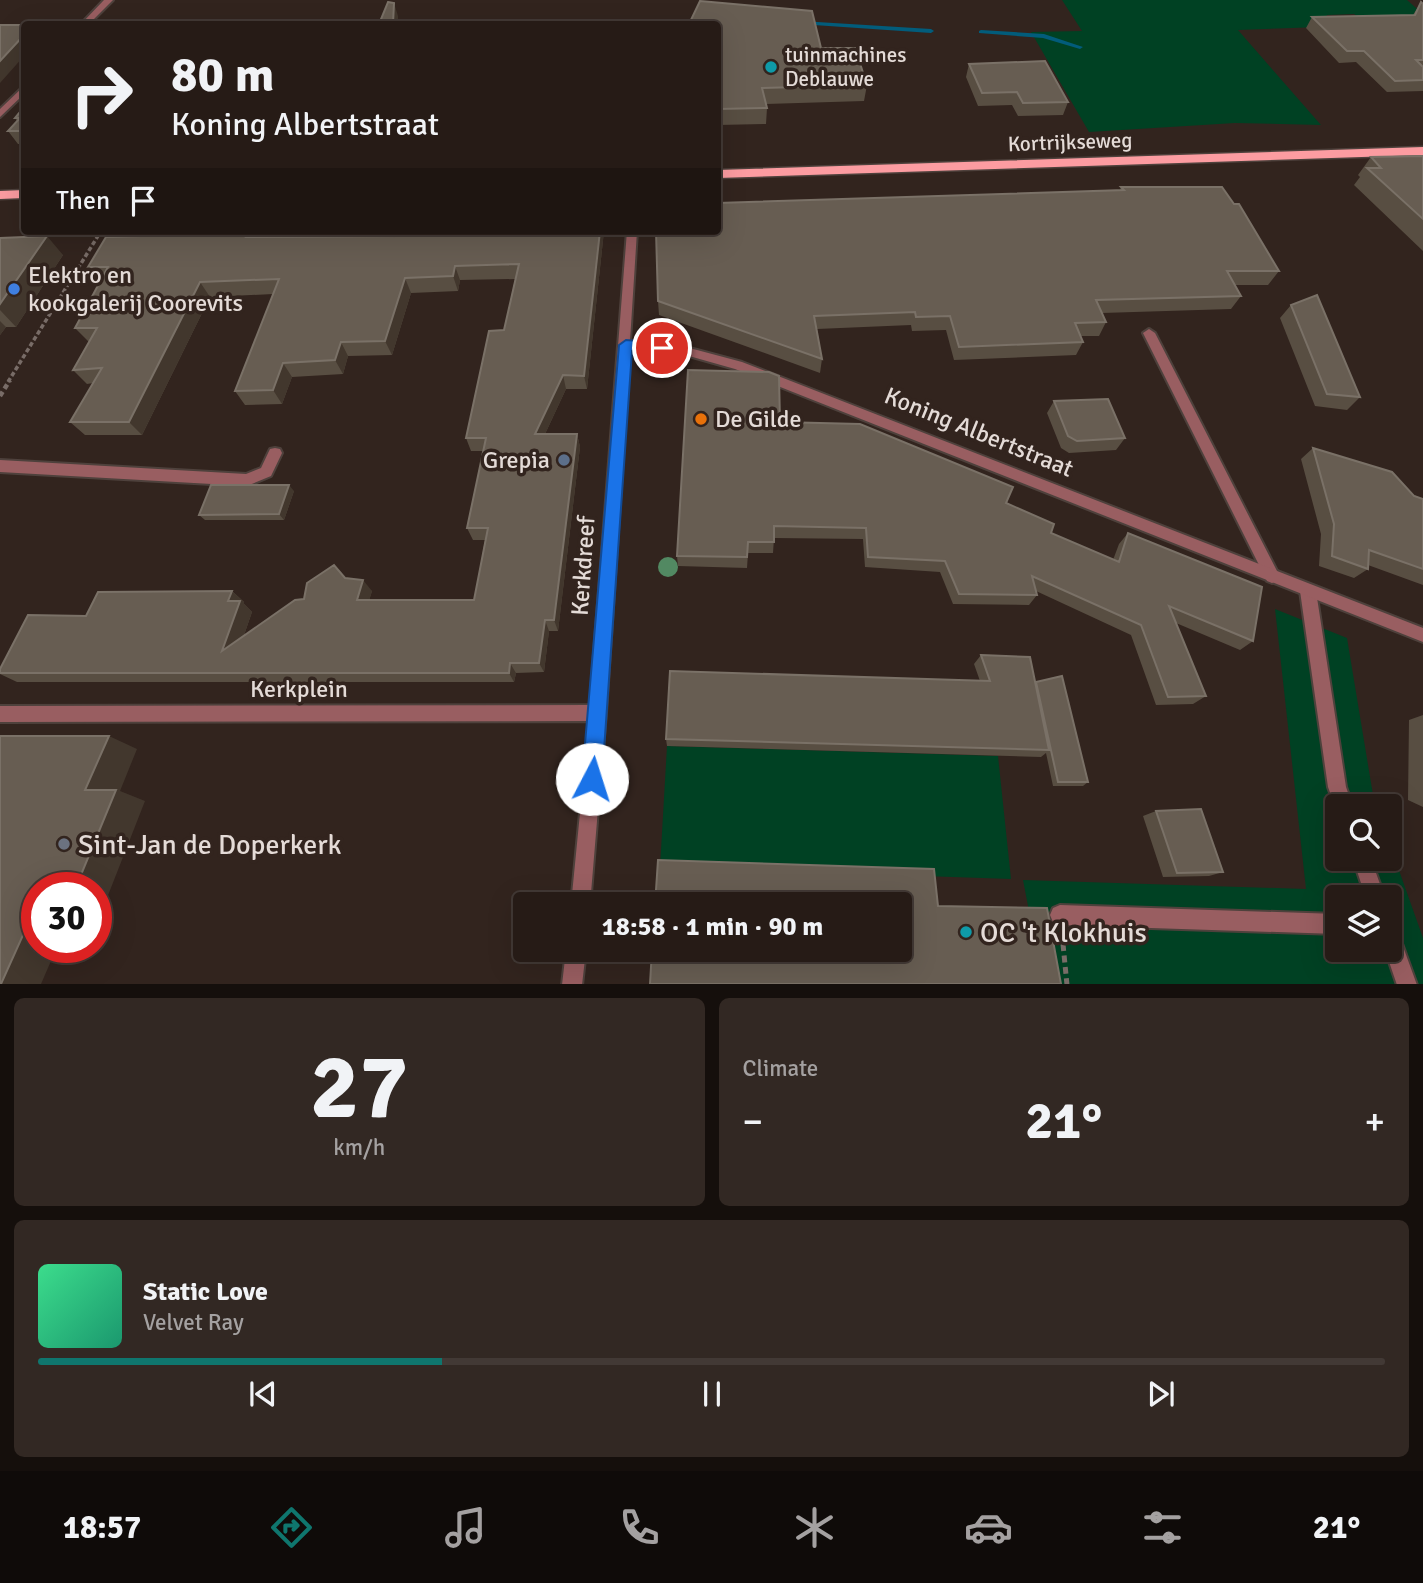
<!DOCTYPE html>
<meta charset="utf-8">
<style>
body{margin:0;font-family:Signika,sans-serif;background:#322823;color:#f1f3f6;height:100vh;display:flex;flex-direction:column;font-size:26px;white-space:nowrap}
*{box-sizing:border-box;margin:0}
p{font-size:23px;color:#a4a1a1}
.icon{flex:none;width:38px;height:38px;fill:none;stroke:currentColor;stroke-width:2;stroke-linecap:round;stroke-linejoin:round}
.map{position:relative;height:984px;overflow:hidden}
.panel{display:flex;flex-direction:column;gap:14px;padding:14px;background:#150f0c;flex:1}
.panel>*{flex:none}
.banner{position:absolute;left:21px;top:21px;width:700px;height:214px;border-radius:7px;box-shadow:0 7px 28px #0002,0 0 0 2px #423935;background:#261b16;color:#f1f3f6;overflow:hidden}
.buttons{position:absolute;left:1325px;top:794px;display:grid;gap:14px}
.buttons a{display:grid;place-items:center;width:77px;height:77px;border-radius:7px;background:#261b16;box-shadow:0 7px 28px #0002,0 0 0 2px #423935;font-size:35px}
.speed{position:absolute;left:21px;top:872px;display:flex;gap:14px;font-size:35px;font-weight:700;text-align:center}
.speed>*{display:grid;place-content:center;width:91px;height:91px;border-radius:50%;background:#261b16;box-shadow:0 7px 28px #0002,0 0 0 2px #423935;line-height:1}
.speed .limit{border:10px solid #d22;background:#fff;color:#111}
.pin{position:absolute;display:grid;place-items:center;width:60px;height:60px;color:#fff;margin:-30px;border:4px solid #fff;border-radius:50%;box-shadow:0 2px 7px #0007}
.me{position:absolute;width:77px;margin:-38px;rotate:5deg;stroke-linejoin:round;filter:drop-shadow(0 0 5px #0008)}
.turn{display:flex;align-items:center;gap:24px;height:147px;padding:0 35px;font-size:32px}
.turn .icon{width:91px;height:91px;stroke-width:2.5}
.turn b{display:block;font-size:49px;line-height:60px}
.then{display:flex;align-items:center;height:66px;padding:0 35px;background:#0003;gap:14px;font-size:26px}
.big{font-size:52px;font-weight:700;line-height:1.1}
.panel .tile{flex:1;display:flex;flex-direction:column;justify-content:center;gap:10px;min-width:0;padding:0 24px;border-radius:10px;background:#322823}
.panel .dial{align-items:center;gap:0}
.dial b{font-size:91px;line-height:1}
.song{display:flex;align-items:center;gap:21px}
.cover{width:84px;height:84px;border-radius:10px;background:linear-gradient(135deg,hsl(150 70% 55%),hsl(160 70% 35%))}
.played{height:7px;border-radius:4px;background:linear-gradient(90deg,#0f766e 30%,#423935 30%)}
.keys{display:flex;justify-content:space-around;direction:ltr}
.heat{display:flex;justify-content:space-between;align-items:center;font-size:38px;direction:ltr}
.panel .tiles{flex:1;display:grid;gap:14px;grid-template-columns:1fr 1fr}
.tile:last-child{grid-column:span 2}
.trip{position:absolute;left:513px;top:892px;width:399px;height:70px;border-radius:7px;background:#261b16;box-shadow:0 7px 28px #0002,0 0 0 2px #423935;font-weight:700;line-height:70px;text-align:center}
.tab-bar{display:flex;height:112px;justify-content:space-around;align-items:center;background:#0f0b09;color:#a4a1a1}
.tab-bar .icon{width:49px;height:49px}
.tab-bar .on{color:#0f766e}
.tab-bar b{font-size:32px;color:#f1f3f6}
.map>svg:first-child{display:block}
.green{fill:#004123;fill-rule:evenodd}
.lines{fill:none;stroke-linecap:round;stroke-linejoin:round}
.stream{fill:#025c7b;fill-rule:evenodd}
.lane-casing{stroke:#4e413c;stroke-width:4}
.street-casing{stroke:#4e413c;stroke-width:4}
.primary-casing{stroke:#4e413c;stroke-width:3}
.path-far2{stroke:#786c67;stroke-width:3.5;stroke-dasharray:4.5 2.5;stroke-linecap:butt}
.path-far1{stroke:#786c67;stroke-width:4.5;stroke-dasharray:5 3.5;stroke-linecap:butt}
.path{stroke:#786c67;stroke-width:5;stroke-dasharray:7 4.5;stroke-linecap:butt}
.lane{fill:#995e61;fill-rule:evenodd}
.street{fill:#995e61;fill-rule:evenodd}
.primary{fill:#fc9ca1;fill-rule:evenodd}
.tree{fill:#528962}
.wall{fill:#584e42}
.shaded-wall{fill:#42372d}
.building{fill:#675d52;stroke:#7a7167;stroke-width:2}
.route{fill:#1a73e8;stroke:#114b97;stroke-width:2}
.culture-dot{fill:#0f9aa8;stroke:#32241e;stroke-width:2.5}
.shop-dot{fill:#3f7fe0;stroke:#32241e;stroke-width:2.5}
.food-dot{fill:#e8710a;stroke:#32241e;stroke-width:2.5}
.service-dot{fill:#5c6f8a;stroke:#32241e;stroke-width:2.5}
.worship-dot{fill:#6b7280;stroke:#32241e;stroke-width:2.5}
.labels{text-anchor:middle;stroke-width:7;stroke-linejoin:round;paint-order:stroke}
.far-poi-label{font-size:21px;fill:#e4dbd7;stroke:#32241e;text-anchor:start}
.far-street-label{font-size:21px;fill:#e4dbd7;stroke:#32241e}
.poi-label{font-size:24px;fill:#e4dbd7;stroke:#32241e;text-anchor:start}
.street-label{font-size:24px;fill:#e4dbd7;stroke:#32241e}
.near-poi-label{font-size:28px;fill:#e4dbd7;stroke:#32241e;text-anchor:start}
</style>
<div class="map">
<svg width="1423" height="985" viewBox="0 0 1423 985">
<rect width="100%" height="100%" fill="#32241e"/>
<path class="green" d="M1062,0H1407L1423,14V19L1360,18L1354,14L1327,15L1321,27L1238,30L1321,125L1235,123L1089,132L1031,32L1082,31Z
M1275,609L1347,638L1375,807H1337V859H1390V845L1423,938V984H1043L1023,880L1306,889ZM1337,898H1390V950H1337Z
M667,746L998,756L1011,879L660,867Z"/>
<g class="lines">
<path class="stream" d="M801,21L931,29L934,31L931,33L799,24L798,23Z
M981,30L1044,34L1083,47L1080,49L1043,38L979,33V31Z"/>
<defs>
<path id="lane" d="M1149,329L1155,333L1277,571L1280,576L1277,581L1272,583L1267,581L1143,333Z
M275,448L280,449L282,453L271,476L247,486L0,472V460L246,474L261,468L270,449Z
M1308,584L1313,586L1316,591L1346,787L1353,807H1337V812L1328,787L1300,591L1303,586Z
M1353,859H1371L1385,898H1366Z
M1060,905L1337,914V934L1060,925L1053,922L1050,915L1053,908Z
M1390,927L1397,930L1417,985H1397L1385,950H1390Z"/>
<path id="street" d="M104,0H113L89,24H81Z
M24,86V94L0,117V109Z
M627,231H637L630,341L682,346L742,362L1423,628V642L735,369L682,354L630,350L606,713L590,905H571L589,721L0,722V706L590,705Z
M566,950H586L582,985H562Z"/>
<path id="primary" d="M1423,147V155L718,178V170Z
M24,190V198L0,199V191Z"/>
</defs>
<use href="#lane" class="lane-casing"/>
<use href="#street" class="street-casing"/>
<use href="#primary" class="primary-casing"/>
<path class="path-far2" d="M8,382L101,231"/>
<path class="path-far1" d="M0,396L10,380"/>
<path class="path" d="M1063,944L1067,985"/>
<use href="#lane" class="lane"/>
<use href="#street" class="street"/>
<use href="#primary" class="primary"/>
</g>
<circle class="tree" cx="668" cy="567" r="10"/>
<path class="wall" d="M1421,2L1423,4V91L1387,92L1356,62L1339,63L1306,28L1312,17L1413,15Z
M718,24L821,48L867,85L864,101L766,104L767,108L766,124L718,125Z
M969,64L1068,102L1063,115L1018,116L1012,105L978,106L966,77Z
M24,107V144H18L8,131L17,121L15,118Z
M1423,156V251L1354,185L1360,177L1358,175L1371,157Z
M1121,187L1279,271L1268,285H1235L1241,296L1231,309L1102,313L1106,322L1099,336H1081L1083,342L1076,355L954,360L946,330L912,331L911,325L817,329L822,359L820,373L659,315L658,301L1120,190Z
M406,231H604L587,389H566L545,434H577L580,447L558,631H549L544,672L516,673L514,682H17L0,674V669L86,616L232,591L244,602V604L252,612L244,635L304,599L345,578L372,591L369,600H474L485,540H473L467,528L484,451H471L466,438L504,330L515,279L460,280L458,291L411,293L392,355L348,356L343,374L292,377L282,404L245,405L235,391L273,294L210,297L142,435H85L70,422L93,383L87,384L73,370L89,342L75,328L100,281L88,267L248,233L250,237L395,236Z
M0,238L63,255L16,327H6L0,335Z
M1291,305L1360,397L1347,410L1315,406L1280,318Z
M1054,401L1125,438L1116,450L1069,453L1061,448L1047,413Z
M780,422L1006,503L1051,533L1113,560L1119,544L1128,533L1253,641L1240,650L1176,623L1206,696L1193,704L1156,705L1131,635L1036,591L1037,595L1029,605L953,604L940,572L865,567L863,539L774,538L773,553H748L747,568L678,566L677,556Z
M1313,448L1423,499V585L1368,565V569L1354,578L1319,566L1321,534L1301,459Z
M294,491L284,520H205L199,515Z
M981,655L1035,682L1088,782L1083,786H1053L1046,753L1041,757L667,746L666,739L980,681L974,664Z
M1423,715V807L1408,800L1409,720Z
M1156,811L1223,872L1209,876L1163,877L1143,816Z"/>
<path class="shaded-wall" d="M394,3L398,16V24H393Z
M24,35V56L0,83V61Z
M600,231H604L587,389L584,376Z
M47,236L63,255L16,327L0,310V304Z
M455,266L460,280L458,291L453,276Z
M405,278L411,293L392,355L385,341Z
M200,282L210,297L142,435L129,422Z
M0,321L6,327L0,335Z
M341,342L348,356L343,374L335,360Z
M283,363L292,377L282,404L273,390Z
M563,375L566,389L539,447L535,434Z
M577,434L580,447L558,631L554,620Z
M289,485L294,491L284,520L279,514Z
M363,580L372,591L366,611L357,600Z
M232,591L244,602V604L252,612L235,661L222,651L228,601Z
M545,620L549,631L544,672L539,663Z
M510,663L516,673L514,682L509,673Z
M109,736L137,749L120,791L145,801L96,926V887H76L85,790Z
M23,935L37,936V947H57L41,984H1Z"/>
<path class="building" d="M700,1L812,11L821,48H855L867,85L762,88L767,108L718,109V24H689Z
M388,2L394,3L393,24H379Z
M1421,2L1423,4V60H1416L1423,67V80L1395,81L1364,51H1347L1312,17L1415,15Z
M0,25H24V35L0,61Z
M1045,61L1068,102L1023,103L1017,92L982,93L969,64Z
M24,107V131H8L20,118H15Z
M1423,156V219L1367,168H1381L1371,157Z
M1121,187H1222L1234,204H1239L1279,271H1227L1241,296L1096,300L1106,322L1075,323L1083,342L959,347L950,316L916,317L915,312L814,316L822,359L658,301L656,231H718V203L1124,190Z
M406,231H600L584,376L563,375L535,434H577L554,620H545L539,663H510L509,673H0V669L28,615L86,616L98,592L232,591L228,601H240L222,651L295,600L304,599L307,583L334,565L345,578L363,580L357,600H474L488,528H467L486,438H466L489,331L504,330L519,264L455,266L453,276L405,278L385,341L341,342L335,360L283,363L273,390L235,391L279,279L200,282L129,422H70L102,368L73,370L97,328H75L108,267H88L106,237L248,233L246,237L395,236Z
M47,236L0,304V238Z
M1317,295L1360,397L1327,394L1291,305Z
M688,370L769,372L779,376L780,422L860,424L1013,487L1006,503L1054,524L1051,533L1119,562L1128,533L1262,587L1253,641L1169,606L1206,696L1168,697L1141,625L1032,576L1037,595L959,594L945,561L868,557L866,528L774,526V542H748L747,557L677,556Z
M1108,399L1125,438L1077,441L1068,436L1054,401Z
M1313,448L1392,472L1414,496L1423,499V569L1369,550L1368,569L1332,556L1334,524Z
M211,485H289L279,514L199,515Z
M981,655L1030,657L1049,750L666,739L670,671L990,681Z
M1062,676L1088,782H1058L1036,682Z
M0,736H109L85,790H116L76,887H37V935H23L1,984H0Z
M1201,809L1223,872L1177,873L1156,811Z
M658,860L934,869L938,906L1047,908L1061,984H650L652,950H900V905H655Z"/>
<path class="route" d="M626,340L662,343L669,348L662,353L632,351L602,779L599,786L592,789L585,786L582,779L619,345Z"/>
<g class="culture-dot">
<circle cx="771" cy="67" r="7"/>
<circle cx="966" cy="932" r="7"/>
</g>
<circle class="shop-dot" cx="14" cy="289" r="7"/>
<circle class="food-dot" cx="701" cy="419" r="7"/>
<circle class="service-dot" cx="564" cy="460" r="7"/>
<circle class="worship-dot" cx="64" cy="844" r="7"/>
<g class="labels">
<g class="far-poi-label">
<text x="785" y="62">tuinmachines<tspan x="785" dy="24">Deblauwe</tspan></text>
</g>
<g class="far-street-label">
<text transform="translate(1070 142) rotate(-2)" y="7">Kortrijkseweg</text>
</g>
<g class="poi-label">
<text x="28" y="283">Elektro en<tspan x="28" dy="28">kookgalerij Coorevits</tspan></text>
<text x="715" y="427">De Gilde</text>
<text x="550" y="468" text-anchor="end">Grepia</text>
</g>
<g class="street-label">
<text transform="translate(979 432) rotate(22)" y="8">Koning Albertstraat</text>
<text transform="translate(583 566) rotate(-86)" y="8">Kerkdreef</text>
<text x="299" y="697">Kerkplein</text>
</g>
<g class="near-poi-label">
<text x="78" y="854">Sint-Jan de Doperkerk</text>
<text x="980" y="942">OC 't Klokhuis</text>
</g>
</g>
</svg>
<div class="buttons">
<a><svg class="icon" aria-label="search" viewBox="0 0 24 24"><circle cx="10" cy="10" r="6"/><path d="M15 15l6 6"/></svg></a>
<a><svg class="icon" aria-label="layers" viewBox="0 0 24 24"><path d="M12 4l9 5-9 5-9-5zM3 14l9 5 9-5"/></svg></a>
</div>
<div class="speed"><div class="limit">30</div></div>
<div class="pin" style="left:662px;top:348px;background:#d93025"><svg class="icon" aria-label="arrive" viewBox="0 0 24 24"><path d="M6 21V4h12l-3 4 3 4H6"/></svg></div>
<svg class="me" style="left:592px;top:779px" viewBox="-20 -20 40 40"><circle r="19" fill="#fff"/><path d="M0-13L10 11 0 6-10 11z" fill="#1a73e8"/></svg>
<div class="trip">18:58 · 1 min · 90 m</div>
<div class="banner">
<div class="turn"><svg class="icon" aria-label="right" viewBox="0 0 24 24"><path d="M7 20v-9h11M14 6l5 5-5 5"/></svg><div><b>80 m</b>Koning Albertstraat</div></div>
<div class="then">Then<svg class="icon" aria-label="arrive" viewBox="0 0 24 24"><path d="M6 21V4h12l-3 4 3 4H6"/></svg></div>
</div>
</div>
<section class="panel">
<div class="tiles">
<div class="tile dial"><b>27</b><p>km/h</p></div>
<div class="tile"><p>Climate</p>
<div class="heat"><a>−</a><b class="big">21°</b><a>+</a></div>
</div>
<div class="tile">
<div class="song"><i class="cover"></i><div><b>Static Love</b><p>Velvet Ray</p></div></div>
<div class="played"></div>
<div class="keys"><svg class="icon" aria-label="previous" viewBox="0 0 24 24"><path d="M18 5L8 12l10 7zM5 5v14"/></svg><svg class="icon" aria-label="pause" viewBox="0 0 24 24"><path d="M8 5v14M16 5v14"/></svg><svg class="icon" aria-label="next" viewBox="0 0 24 24"><path d="M6 5l10 7-10 7zM19 5v14"/></svg></div>
</div>
</div>
</section>
<nav class="tab-bar">
<b>18:57</b>
<svg class="icon on" aria-label="directions" viewBox="0 0 24 24"><path d="M12 3l9 9-9 9-9-9zM9 14v-3h6M13 9l2 2-2 2"/></svg>
<svg class="icon" aria-label="music" viewBox="0 0 24 24"><path d="M9 18V5l10-2v13"/><circle cx="6" cy="18" r="3"/><circle cx="16" cy="16" r="3"/></svg>
<svg class="icon" aria-label="phone" viewBox="0 0 24 24"><path d="M5 4h4l2 5-3 2q2 4 5 5l2-3 5 2v4C11 20 4 13 5 4z"/></svg>
<svg class="icon" aria-label="climate" viewBox="0 0 24 24"><path d="M12 3v18M4 7l16 10M4 17L20 7"/></svg>
<svg class="icon" aria-label="car" viewBox="0 0 24 24"><path d="M5 17H2v-5l4-1 3-4h7l3 4 3 1v5h-3M9 17h6M6 11h13"/><circle cx="7" cy="17" r="2"/><circle cx="17" cy="17" r="2"/></svg>
<svg class="icon" aria-label="filters" viewBox="0 0 24 24"><path d="M4 7h16M4 17h16"/><circle cx="9" cy="7" r="2"/><circle cx="15" cy="17" r="2"/></svg>
<b>21°</b>
</nav>
